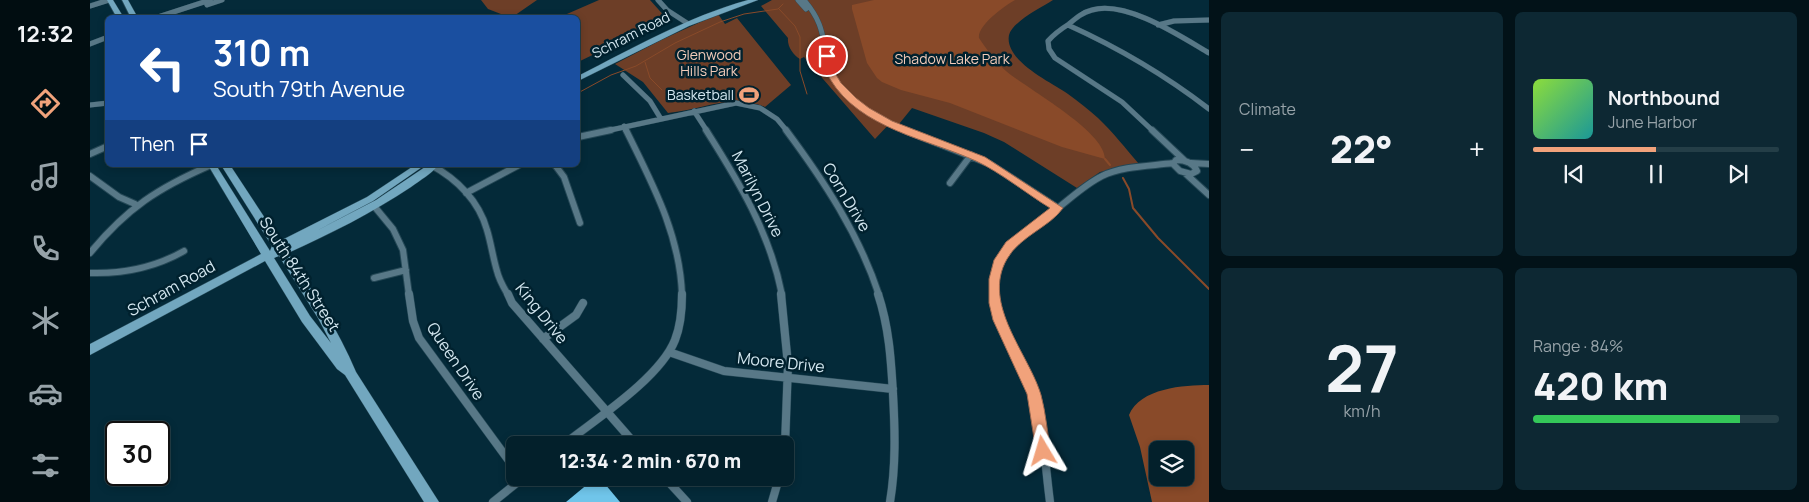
<!DOCTYPE html>
<meta charset="utf-8">
<style>
body{margin:0;font-family:Manrope,sans-serif;background:#0d2833;color:#f1f3f6;height:100vh;display:flex;flex-direction:column;font-size:19px;white-space:nowrap}
*{box-sizing:border-box;margin:0}
p{font-size:16px;color:#97a3a9}
.icon{flex:none;width:28px;height:28px;fill:none;stroke:currentColor;stroke-width:2;stroke-linecap:round;stroke-linejoin:round}
.map{position:relative;flex:1;overflow:hidden}
.sheet{display:flex;flex-direction:column;gap:12px;padding:12px;background:#021218;width:600px}
.sheet>*{flex:none}
.top-card{position:absolute;left:15px;top:15px;width:475px;height:152px;border-radius:8px;box-shadow:0 2px 8px #0003,0 0 0 1px #243e47;background:#1a4fa0;color:#fff;overflow:hidden}
.controls{position:absolute;left:1059px;top:441px;display:grid;gap:10px}
.controls a{display:grid;place-items:center;width:45px;height:45px;border-radius:8px;background:#03202b;box-shadow:0 2px 8px #0003,0 0 0 1px #243e47;font-size:25px}
.speed{position:absolute;left:15px;top:421px;display:flex;gap:10px;font-size:25px;font-weight:700;text-align:center}
.speed>*{display:grid;place-content:center;width:65px;height:65px;border-radius:50%;background:#03202b;box-shadow:0 2px 8px #0003,0 0 0 1px #243e47;line-height:1}
.speed .limit{border:2px solid #111;border-radius:8px;background:#fff;color:#111}
.pin{position:absolute;display:grid;place-items:center;width:42px;height:42px;color:#fff;margin:-21px;border:2px solid #fff;border-radius:50%;box-shadow:0 1px 5px #0007}
.me{position:absolute;width:55px;margin:-28px;rotate:353deg;stroke-linejoin:round;filter:drop-shadow(0 0 4px #0008)}
.turn{display:flex;align-items:center;gap:18px;height:105px;padding:0 25px;font-size:22px}
.turn .icon{width:65px;height:65px;stroke-width:2.5}
.turn b{display:block;font-size:35px;line-height:42px}
.then{display:flex;align-items:center;height:48px;padding:0 25px;background:#0003;gap:10px;font-size:19px}
.big{font-size:38px;font-weight:800;line-height:1.1}
.sheet .widget{flex:1;display:flex;flex-direction:column;justify-content:center;gap:8px;min-width:0;padding:0 18px;border-radius:8px;background:#0d2833}
.sheet .dial{align-items:center;gap:0}
.dial b{font-size:65px;line-height:1}
.song{display:flex;align-items:center;gap:15px}
.cover{width:60px;height:60px;border-radius:8px;background:linear-gradient(135deg,hsl(90 70% 55%),hsl(180 70% 35%))}
.played{height:5px;border-radius:2px;background:linear-gradient(90deg,#f1a27b 50%,#243e47 50%)}
.keys{display:flex;justify-content:space-around;direction:ltr}
.heat{display:flex;justify-content:space-between;align-items:center;font-size:28px;direction:ltr}
.charge{height:8px;border-radius:4px;background:linear-gradient(90deg,#34c759 84%,#243e47 0)}
.sheet .tiles{flex:1;display:grid;gap:12px;grid-template-columns:repeat(2,1fr)}
.trip{position:absolute;left:416px;top:436px;width:288px;height:50px;border-radius:8px;background:#03202b;box-shadow:0 2px 8px #0003,0 0 0 1px #243e47;font-weight:800;line-height:50px;text-align:center}
main{display:flex;flex:1;min-height:0}
.tab-bar{display:flex;flex-direction:column;width:90px;justify-content:space-around;align-items:center;background:#010d11;color:#97a3a9}
.tab-bar .icon{width:35px;height:35px}
.tab-bar .active{color:#f1a27b}
.tab-bar b{font-size:22px;color:#f1f3f6}
.map>svg:first-child{display:block}
.green{fill:#6d3e27}
.water{fill:#894a29;fill-rule:evenodd}
.lines{fill:none;stroke-linecap:round;stroke-linejoin:round}
.stream-far1{stroke:#894a29;stroke-width:1}
.stream{stroke:#894a29;stroke-width:2}
.building{fill:#70c5ea}
.street-far2-casing{stroke:#254856;stroke-width:5.5}
.street-far1-casing{stroke:#254856;stroke-width:8}
.street-casing{stroke:#254856;stroke-width:9}
.secondary-casing{stroke:#254856;stroke-width:1}
.street-far2{stroke:#587887;stroke-width:5}
.street-far1{stroke:#587887;stroke-width:6}
.street{stroke:#587887;stroke-width:8}
.secondary{fill:#72a7bf;fill-rule:evenodd}
.route{fill:#f1a27b;stroke:#9d6950}
.labels{text-anchor:middle;stroke-width:5;stroke-linejoin:round;paint-order:stroke}
.far-street-label{font-size:14px;fill:#d3e7f0;stroke:#00212e}
.far-park-label{font-size:14px;fill:#f3ccba;stroke:#00212e}
.far-poi-label{font-size:14px;fill:#d3e7f0;stroke:#00212e;text-anchor:end}
.street-label{font-size:16px;fill:#d3e7f0;stroke:#00212e}
</style>
<main>
<nav class="tab-bar">
<b>12:32</b>
<svg class="icon active" aria-label="directions" viewBox="0 0 24 24"><path d="M12 3l9 9-9 9-9-9zM9 14v-3h6M13 9l2 2-2 2"/></svg>
<svg class="icon" aria-label="music" viewBox="0 0 24 24"><path d="M9 18V5l10-2v13"/><circle cx="6" cy="18" r="3"/><circle cx="16" cy="16" r="3"/></svg>
<svg class="icon" aria-label="phone" viewBox="0 0 24 24"><path d="M5 4h4l2 5-3 2q2 4 5 5l2-3 5 2v4C11 20 4 13 5 4z"/></svg>
<svg class="icon" aria-label="climate" viewBox="0 0 24 24"><path d="M12 3v18M4 7l16 10M4 17L20 7"/></svg>
<svg class="icon" aria-label="car" viewBox="0 0 24 24"><path d="M5 17H2v-5l4-1 3-4h7l3 4 3 1v5h-3M9 17h6M6 11h13"/><circle cx="7" cy="17" r="2"/><circle cx="17" cy="17" r="2"/></svg>
<svg class="icon" aria-label="filters" viewBox="0 0 24 24"><path d="M4 7h16M4 17h16"/><circle cx="9" cy="7" r="2"/><circle cx="15" cy="17" r="2"/></svg>
</nav>
<div class="map">
<svg width="1119" height="502" viewBox="0 0 1119 502">
<rect width="100%" height="100%" fill="#042a39"/>
<path class="green" d="M391,0H447L421,18L398,9Z
M509,0H560L577,19L488,62V18L433,17C445,13 458,13 470,17Z
M682,0H963C952,7 922,22 919,35C914,61 961,82 978,94C989,102 999,110 1008,118C1023,132 1036,149 1049,164L1010,172L987,188L914,142L894,133L822,108L809,124L802,121L785,139L714,57L710,59C703,55 697,46 698,38L671,6Z
M628,14L635,24L647,18L701,85L675,107C641,93 612,110 578,113L553,82L525,64L571,40Z"/>
<path class="water" d="M784,0H925C914,6 887,26 889,38C897,50 905,61 916,71C937,89 1015,131 1015,159L972,147L860,103L811,90L792,82L787,78L777,63L762,9V5Z
M1119,385V502H1062L1050,447L1039,415C1050,388 1094,385 1119,385ZM1068,450H1095V478H1068Z"/>
<g class="lines">
<path class="stream-far1" d="M689,9L705,26L710,37V71L717,94
M555,62L560,78L572,90
M488,93L521,75L546,66L585,43L630,22L654,14L688,9L693,4"/>
<path class="stream" d="M1015,159L1020,165
M1033,178L1039,189L1043,208L1068,238L1119,289"/>
</g>
<path class="building" d="M505,478H510L530,502H476Z"/>
<g class="lines">
<defs>
<path id="street-far2" d="M568,0L577,10L597,23
M708,0L716,9
M714,0C737,27 731,41 741,71C751,102 789,119 817,131
M117,5L132,0
M0,6L19,0
M65,18L120,0
M978,25C1029,48 1075,75 1119,109
M1068,25L1084,21L1119,20
M0,44L18,37
M533,75L560,101L571,119
M0,105L18,103
M604,111L617,131
M534,126L536,131
M516,131L646,103L670,108L687,119L697,131
M1063,131L1032,102L965,58L959,49L958,41C964,34 971,29 979,24C986,18 993,12 1002,10C1036,0 1090,36 1119,53"/>
<path id="street-far1" d="M536,130C562,183 590,234 592,295
M616,130C649,182 680,233 692,295
M696,130C734,181 769,234 789,295
M814,130L900,164L968,208
M1062,130L1095,161
M488,137L521,130
M0,154L18,146
M1086,160C1095,160 1103,162 1107,171L1101,174L1090,171L1083,164Z
M1101,163L1119,164
M341,165C367,179 389,201 397,230C401,243 403,258 407,271C409,280 414,288 418,295
M465,165L474,177L490,223
M1096,174L1119,195
M0,176L29,197L45,204
M860,183L881,155
M376,193L429,165
M284,206L303,229L313,250L319,295
M0,253C37,208 68,188 121,165
M0,273C34,274 64,268 94,251
M284,278L316,270
M904,295C903,249 936,233 968,208C982,197 996,184 1012,176C1032,166 1061,166 1083,163"/>
<path id="street" d="M319,294L323,321L329,338L425,469
M418,294L422,303L546,445
M691,294L698,365L695,445
M788,294C799,327 801,359 803,394C805,430 806,466 800,502
M904,294C905,330 931,358 942,391C954,427 955,465 960,502
M453,339L486,315L493,303
M579,352L634,371L803,389
M473,445C506,419 570,378 585,340C591,325 592,310 592,294
M575,478L597,502
M403,502L433,478
M682,502L689,478"/>
<path id="secondary" d="M17,0H23L34,18H27Z
M32,0H38L48,18H41Z
M658,0H668L599,26L488,81V76C543,48 597,17 658,0Z
M118,165H126L180,251L182,246L131,165H140L190,241L277,197L325,165H335L283,201L226,231L286,200L338,165H348C342,174 330,180 321,187C282,213 240,234 198,253C223,292 248,329 266,372L349,502H334L255,375L247,369L212,322L175,261L0,355V344L171,254ZM189,256L228,318L241,343L220,316L184,258Z"/>
</defs>
<use href="#street-far2" class="street-far2-casing"/>
<use href="#street-far1" class="street-far1-casing"/>
<use href="#street" class="street-casing"/>
<use href="#secondary" class="secondary-casing"/>
<use href="#street-far2" class="street-far2"/>
<use href="#street-far1" class="street-far1"/>
<use href="#street" class="street"/>
<use href="#secondary" class="secondary"/>
</g>
<path class="route" d="M734,54L741,56L745,73L751,83L766,98L779,108L802,121L895,157L973,208C960,227 930,236 917,259C891,304 939,354 951,395C956,413 957,433 961,451L958,456L953,458L948,456L946,451L937,394L903,320L899,303V279L904,260L916,242L960,208C937,194 910,172 886,161C838,139 770,129 740,79C736,72 732,62 734,54Z"/>
<defs>
<symbol id="stadium-bare" viewBox="-9 -9 18 18"><path d="M0-5a6.5 5 0 1 0 0 10a6.5 5 0 1 0 0-10ZM-3.5-1.8h7v3.6h-7Z" fill="#f1a27b" stroke="#00212e" stroke-width="2.5" paint-order="stroke"/></symbol>
</defs>
<g fill-rule="evenodd">
<use href="#stadium-bare" x="645" y="81" width="28" height="28"/>
</g>
<g class="labels">
<g class="far-street-label">
<text transform="translate(541 35) rotate(-27)" y="5">Schram Road</text>
</g>
<g class="far-park-label">
<text x="619" y="60">Glenwood<tspan x="619" dy="16">Hills Park</tspan></text>
<text x="862" y="64">Shadow Lake Park</text>
</g>
<g class="far-poi-label">
<text x="644" y="100">Basketball</text>
</g>
<g class="street-label">
<text transform="translate(668 194) rotate(63)" y="6">Marilyn Drive</text>
<text transform="translate(757 197) rotate(59)" y="6">Corn Drive</text>
<text transform="translate(210 274) rotate(57)" y="6">South 84th Street</text>
<text transform="translate(81 288) rotate(-29)" y="6">Schram Road</text>
<text transform="translate(452 313) rotate(51)" y="6">King Drive</text>
<text transform="translate(366 361) rotate(56)" y="6">Queen Drive</text>
<text transform="translate(691 362) rotate(6)" y="6">Moore Drive</text>
</g>
</g>
</svg>
<div class="controls">
<a><svg class="icon" aria-label="layers" viewBox="0 0 24 24"><path d="M12 4l9 5-9 5-9-5zM3 14l9 5 9-5"/></svg></a>
</div>
<div class="speed"><div class="limit">30</div></div>
<div class="pin" style="left:737px;top:56px;background:#d93025"><svg class="icon" aria-label="arrive" viewBox="0 0 24 24"><path d="M6 21V4h12l-3 4 3 4H6"/></svg></div>
<svg class="me" style="left:953px;top:451px" viewBox="-20 -20 40 40"><path d="M0-17L14 15 0 8-14 15z" fill="#f1a27b" stroke="#fff" stroke-width="4"/></svg>
<div class="trip">12:34 · 2 min · 670 m</div>
<div class="top-card">
<div class="turn"><svg class="icon" aria-label="left" viewBox="0 0 24 24"><path d="M17 20v-9H6M10 6l-5 5 5 5"/></svg><div><b>310 m</b>South 79th Avenue</div></div>
<div class="then">Then<svg class="icon" aria-label="arrive" viewBox="0 0 24 24"><path d="M6 21V4h12l-3 4 3 4H6"/></svg></div>
</div>
</div>
<section class="sheet">
<div class="tiles">
<div class="widget"><p>Climate</p>
<div class="heat"><a>−</a><b class="big">22°</b><a>+</a></div>
</div>
<div class="widget">
<div class="song"><i class="cover"></i><div><b>Northbound</b><p>June Harbor</p></div></div>
<div class="played"></div>
<div class="keys"><svg class="icon" aria-label="previous" viewBox="0 0 24 24"><path d="M18 5L8 12l10 7zM5 5v14"/></svg><svg class="icon" aria-label="pause" viewBox="0 0 24 24"><path d="M8 5v14M16 5v14"/></svg><svg class="icon" aria-label="next" viewBox="0 0 24 24"><path d="M6 5l10 7-10 7zM19 5v14"/></svg></div>
</div>
<div class="widget dial"><b>27</b><p>km/h</p></div>
<div class="widget"><p>Range · 84%</p><b class="big">420 km</b><div class="charge"></div></div>
</div>
</section>
</main>
